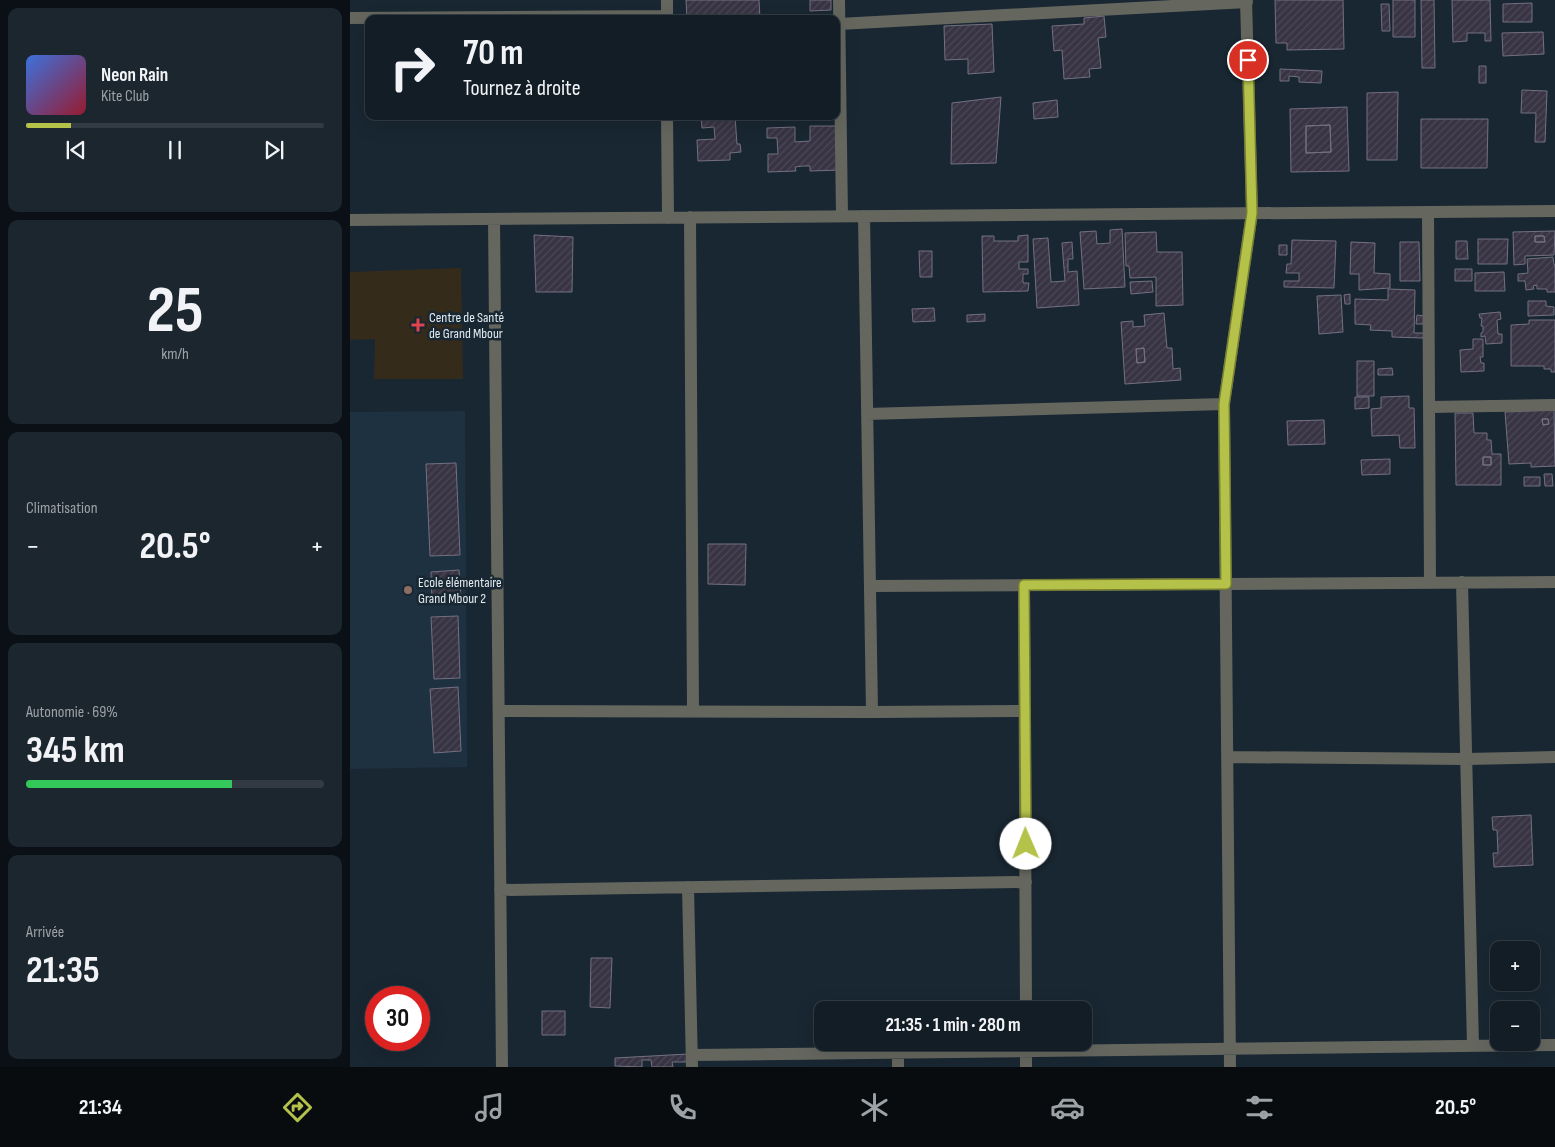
<!DOCTYPE html>
<html lang="fr">
<meta charset="utf-8">
<style>
body{margin:0;font-family:"Sofia Sans Condensed",sans-serif;background:#1c262e;color:#f1f3f6;height:100vh;display:flex;flex-direction:column;font-size:19px;white-space:nowrap}
*{box-sizing:border-box;margin:0}
p{font-size:16px;color:#9da2a7}
.icon{flex:none;width:28px;height:28px;fill:none;stroke:currentColor;stroke-width:2;stroke-linecap:round;stroke-linejoin:round}
.map{position:relative;flex:1;overflow:hidden}
.sheet{display:flex;flex-direction:column;gap:8px;padding:8px;background:#0a1015;width:350px}
.sheet>*{flex:none}
.guide{position:absolute;left:15px;top:15px;width:475px;height:105px;border-radius:10px;box-shadow:0 5px 20px #0002,0 0 0 1px #323b43;background:#131d26;color:#f1f3f6;overflow:hidden}
.fabs{position:absolute;left:1140px;top:941px;display:grid;gap:10px}
.fabs a{display:grid;place-items:center;width:50px;height:50px;border-radius:10px;background:#131d26;box-shadow:0 5px 20px #0002,0 0 0 1px #323b43;font-size:25px}
.speed{position:absolute;left:15px;top:986px;display:flex;gap:10px;font-size:25px;font-weight:700;text-align:center}
.speed>*{display:grid;place-content:center;width:65px;height:65px;border-radius:50%;background:#131d26;box-shadow:0 5px 20px #0002,0 0 0 1px #323b43;line-height:1}
.speed .limit{border:8px solid #d22;background:#fff;color:#111}
.pin{position:absolute;display:grid;place-items:center;width:42px;height:42px;color:#fff;margin:-21px;border:2px solid #fff;border-radius:50%;box-shadow:0 1px 5px #0007}
.me{position:absolute;width:55px;margin:-28px;rotate:359deg;stroke-linejoin:round;filter:drop-shadow(0 0 4px #0008)}
.turn{display:flex;align-items:center;gap:18px;height:105px;padding:0 15px;font-size:22px}
.turn .icon{width:65px;height:65px;stroke-width:2.5}
.turn b{display:block;font-size:35px;line-height:42px}
.big{font-size:38px;font-weight:700;line-height:1.1}
.sheet .widget{flex:1;display:flex;flex-direction:column;justify-content:center;gap:8px;min-width:0;padding:0 18px;border-radius:10px;background:#1c262e}
.sheet .dial{align-items:center;gap:0}
.dial b{font-size:65px;line-height:1}
.song{display:flex;align-items:center;gap:15px}
.cover{width:60px;height:60px;border-radius:8px;background:linear-gradient(135deg,hsl(220 70% 55%),hsl(350 70% 35%))}
.played{height:5px;border-radius:2px;background:linear-gradient(90deg,#b5c249 15%,#323b43 15%)}
.keys{display:flex;justify-content:space-around;direction:ltr}
.heat{display:flex;justify-content:space-between;align-items:center;font-size:28px;direction:ltr}
.charge{height:8px;border-radius:4px;background:linear-gradient(90deg,#34c759 69%,#323b43 0)}
.trip{position:absolute;left:464px;top:1001px;width:278px;height:50px;border-radius:10px;background:#131d26;box-shadow:0 5px 20px #0002,0 0 0 1px #323b43;font-weight:700;line-height:50px;text-align:center}
.dock{display:flex;height:80px;justify-content:space-around;align-items:center;background:#080c0f;color:#9da2a7}
.dock .icon{width:35px;height:35px}
.dock .selected{color:#b5c249}
.dock b{font-size:22px;color:#f1f3f6}
main{display:flex;flex:1;min-height:0}
.map>svg:first-child{display:block}
.built{fill:#1e3141}
.medical{fill:#352b1b}
.building{fill:url(#building-hatch);stroke:#747082;fill-rule:evenodd}
.lines{fill:none;stroke-linecap:round;stroke-linejoin:round}
.minor{stroke:#65675f;stroke-width:12}
.route-casing{stroke:#767e2f;stroke-width:12}
.route{stroke:#b5c249;stroke-width:9}
.health-dot{fill:#e0444e;stroke:#192732;stroke-width:2}
.education-dot{fill:#8d6e63;stroke:#192732;stroke-width:2}
.labels{text-anchor:middle;stroke-width:5;stroke-linejoin:round;paint-order:stroke}
.poi-label{font-size:14px;fill:#e2ebf2;stroke:#192732;text-anchor:start}
</style>
<main>
<section class="sheet">
<div class="widget">
<div class="song"><i class="cover"></i><div><b>Neon Rain</b><p>Kite Club</p></div></div>
<div class="played"></div>
<div class="keys"><svg class="icon" aria-label="previous" viewBox="0 0 24 24"><path d="M18 5L8 12l10 7zM5 5v14"/></svg><svg class="icon" aria-label="pause" viewBox="0 0 24 24"><path d="M8 5v14M16 5v14"/></svg><svg class="icon" aria-label="next" viewBox="0 0 24 24"><path d="M6 5l10 7-10 7zM19 5v14"/></svg></div>
</div>
<div class="widget dial"><b>25</b><p>km/h</p></div>
<div class="widget"><p>Climatisation</p>
<div class="heat"><a>−</a><b class="big">20.5°</b><a>+</a></div>
</div>
<div class="widget"><p>Autonomie · 69%</p><b class="big">345 km</b><div class="charge"></div></div>
<div class="widget"><p>Arrivée</p><b class="big">21:35</b></div>
</section>
<div class="map">
<svg width="1205" height="1067" viewBox="0 0 1205 1067">
<defs>
<pattern id="building-hatch" width="6" height="6" patternUnits="userSpaceOnUse" patternTransform="scale(1.25)"><rect width="6" height="6" fill="#383444"/><path d="M-1 1l2-2M0 6l6-6M5 7l2-2" fill="none" stroke="#4b4856"/></pattern>
</defs>
<rect width="100%" height="100%" fill="#192732"/>
<path class="built" d="M115,411L117,767L0,769V412Z"/>
<path class="medical" d="M111,268L113,379H24L25,339L0,340V272Z"/>
<path class="building" d="M336,0H409L410,19H337Z
M460,0H481V10L460,11Z
M925,0H993L994,49L937,50V43H926Z
M1043,0H1065V37H1043Z
M1071,0H1084L1085,68H1072Z
M1102,0H1140L1141,41H1135V33H1117V41L1103,42Z
M1182,3V22H1153V4Z
M1031,4H1039L1040,31H1032Z
M754,16L756,37L748,38L751,68L739,69L740,77L714,79L712,50L704,51L702,26L734,24V18Z
M642,24L644,72L618,74V59L595,60L594,26Z
M1193,32L1194,54L1153,56L1152,33Z
M1129,66H1136V83H1129Z
M930,69L972,71L971,83L949,82V77L939,76V81H930Z
M1172,90L1197,91L1195,142H1185L1186,113H1171Z
M1048,92L1047,160H1017V93Z
M651,97L646,163L601,164L602,103Z
M707,100L708,117L684,119L683,103Z
M997,107L999,171L941,172L940,109ZM980,125L981,152L956,153V126Z
M351,116H385L387,144H390L391,152L380,153V160L348,161L347,140L365,139L364,127L352,128Z
M1071,119H1138L1137,168H1071Z
M980,125L981,152L956,153V126Z
M460,126H489L490,170L460,171V166H453L445,167L446,171L418,172V154H428L427,138H417V128L445,127V142L460,141Z
M772,229L775,287L734,289L730,232L746,231L747,244L760,243V230Z
M1205,231L1204,255L1175,256V264L1164,265L1163,232ZM1185,236H1194L1195,242H1185Z
M806,232L807,252H832L833,305L806,306V277L780,278L779,266H776L775,233Z
M184,235L223,237L222,292H186Z
M678,235V262H669V269H678V274H673V283H679L678,291L633,292L632,236H644V241H668V236Z
M1185,236H1194L1195,242H1185Z
M698,238L701,282L715,281L712,243L722,242L723,259H718V272L727,271L729,305L687,308L683,239Z
M1128,239H1158L1157,264H1128Z
M942,240L986,241L984,288L934,287V281H949V273H936L937,264H941Z
M1106,241H1117L1118,259H1106Z
M1001,242L1025,243L1024,273L1040,274V288L1009,290V274H1000Z
M1050,242H1069L1070,281H1050Z
M929,245H937V255H929Z
M569,251H582V277H570Z
M1203,257L1204,265H1205V292H1197V289H1187V285L1183,286L1184,289L1176,290L1175,281H1168V274L1178,273L1177,259Z
M1105,269H1122V281H1105Z
M1154,272L1155,291H1125V273Z
M802,281L803,292L781,294L780,282Z
M1038,289L1065,290L1064,333H1074L1073,338L1042,337V331L1020,330L1021,325L1005,324V299L1038,300Z
M1000,294V304H995L994,295Z
M991,295L993,332L969,334L967,296Z
M1178,301H1196V306L1204,307V315L1178,316Z
M584,308L585,321L563,322L562,309Z
M1150,312L1151,319L1147,320L1148,334H1152V343L1136,344L1135,336L1131,337V333L1133,332V326H1131L1132,318H1130L1129,314Z
M814,313L817,348H822L823,369L830,368L831,380L775,384L771,322L783,321V327L795,326L794,315ZM794,348L795,362L787,363L786,349Z
M635,314V321L617,322V315Z
M1067,315L1075,316V324H1066Z
M1179,320H1205V372H1201V369H1194V366H1161V325L1179,324Z
M1123,339H1133V357H1130L1131,363H1134V371L1111,372L1110,350L1123,349Z
M794,348L795,362L787,363L786,349Z
M1007,361H1024V396H1007Z
M1042,368L1043,375H1028V369Z
M1059,396V408H1064L1065,448H1050L1049,435L1022,436L1021,409L1031,408V397Z
M1005,397H1019V408L1005,409Z
M1204,410L1205,466L1181,467V463L1159,464L1155,412ZM1192,419H1198L1199,424L1193,425Z
M1105,413H1123L1124,433H1137V440H1141L1142,454H1151V485H1106ZM1133,457H1141V465H1133Z
M1192,419H1198L1199,424L1193,425Z
M974,420L975,444L938,445L937,421Z
M1133,457H1141V465H1133Z
M1040,459V474L1012,475L1011,460Z
M106,463L110,555L80,556L76,464Z
M1194,474H1202L1203,486H1195Z
M1174,477H1190V486H1174Z
M358,544H396L395,585L358,584Z
M109,570L111,599L82,601L81,572Z
M108,616L110,678L84,679L81,617Z
M108,687L111,751L84,753L80,689Z
M1181,815L1183,865L1144,867L1143,853H1148L1147,830H1143L1142,817Z
M241,958H262L260,1008L240,1007Z
M192,1011H215V1035H192Z
M338,1054L339,1062H322L323,1067H302L301,1060H292V1067L265,1066V1058Z"/>
<g class="lines">
<path class="minor" d="M317,0V19
M489,0L492,216
M0,18L317,16
M489,24L897,2
M317,116L318,218
M1078,212L1080,583
M514,216L522,712
M340,217L343,711
M144,219L152,1067
M0,220L1205,211
M1079,407L1205,405
M517,414L874,404
M1112,582L1123,1046
M674,585L676,1010
M520,586L1205,582
M149,711L522,712L675,711
M877,757L1116,759L1205,757
M338,887L342,1067
M150,890L676,882
M342,1055L1205,1045
M548,1067V1051
M676,1067V1042
M880,1067L874,404L902,213L896,0"/>
</g>
<g class="lines">
<defs>
<path id="route" d="M676,844L674,585L876,584L874,404L902,213L898,60"/>
</defs>
<use href="#route" class="route-casing"/>
<use href="#route" class="route"/>
</g>
<path class="health-dot" d="M65.5 317.5h5v5h5v5h-5v5h-5v-5h-5v-5h5z"/>
<circle class="education-dot" cx="58" cy="590" r="5"/>
<g class="labels">
<g class="poi-label">
<text x="79" y="322">Centre de Santé<tspan x="79" dy="16">de Grand Mbour</tspan></text>
<text x="68" y="587">Ecole élémentaire<tspan x="68" dy="16">Grand Mbour 2</tspan></text>
</g>
</g>
</svg>
<div class="fabs">
<a>+</a>
<a>−</a>
</div>
<div class="speed"><div class="limit">30</div></div>
<div class="pin" style="left:898px;top:60px;background:#d93025"><svg class="icon" aria-label="arrive" viewBox="0 0 24 24"><path d="M6 21V4h12l-3 4 3 4H6"/></svg></div>
<svg class="me" style="left:676px;top:844px" viewBox="-20 -20 40 40"><circle r="19" fill="#fff"/><path d="M0-13L10 11 0 6-10 11z" fill="#b5c249"/></svg>
<div class="trip">21:35 · 1 min · 280 m</div>
<div class="guide">
<div class="turn"><svg class="icon" aria-label="right" viewBox="0 0 24 24"><path d="M7 20v-9h11M14 6l5 5-5 5"/></svg><div><b>70 m</b>Tournez à droite</div></div>
</div>
</div>
</main>
<nav class="dock">
<b>21:34</b>
<svg class="icon selected" aria-label="directions" viewBox="0 0 24 24"><path d="M12 3l9 9-9 9-9-9zM9 14v-3h6M13 9l2 2-2 2"/></svg>
<svg class="icon" aria-label="music" viewBox="0 0 24 24"><path d="M9 18V5l10-2v13"/><circle cx="6" cy="18" r="3"/><circle cx="16" cy="16" r="3"/></svg>
<svg class="icon" aria-label="phone" viewBox="0 0 24 24"><path d="M5 4h4l2 5-3 2q2 4 5 5l2-3 5 2v4C11 20 4 13 5 4z"/></svg>
<svg class="icon" aria-label="climate" viewBox="0 0 24 24"><path d="M12 3v18M4 7l16 10M4 17L20 7"/></svg>
<svg class="icon" aria-label="car" viewBox="0 0 24 24"><path d="M5 17H2v-5l4-1 3-4h7l3 4 3 1v5h-3M9 17h6M6 11h13"/><circle cx="7" cy="17" r="2"/><circle cx="17" cy="17" r="2"/></svg>
<svg class="icon" aria-label="filters" viewBox="0 0 24 24"><path d="M4 7h16M4 17h16"/><circle cx="9" cy="7" r="2"/><circle cx="15" cy="17" r="2"/></svg>
<b>20.5°</b>
</nav>
